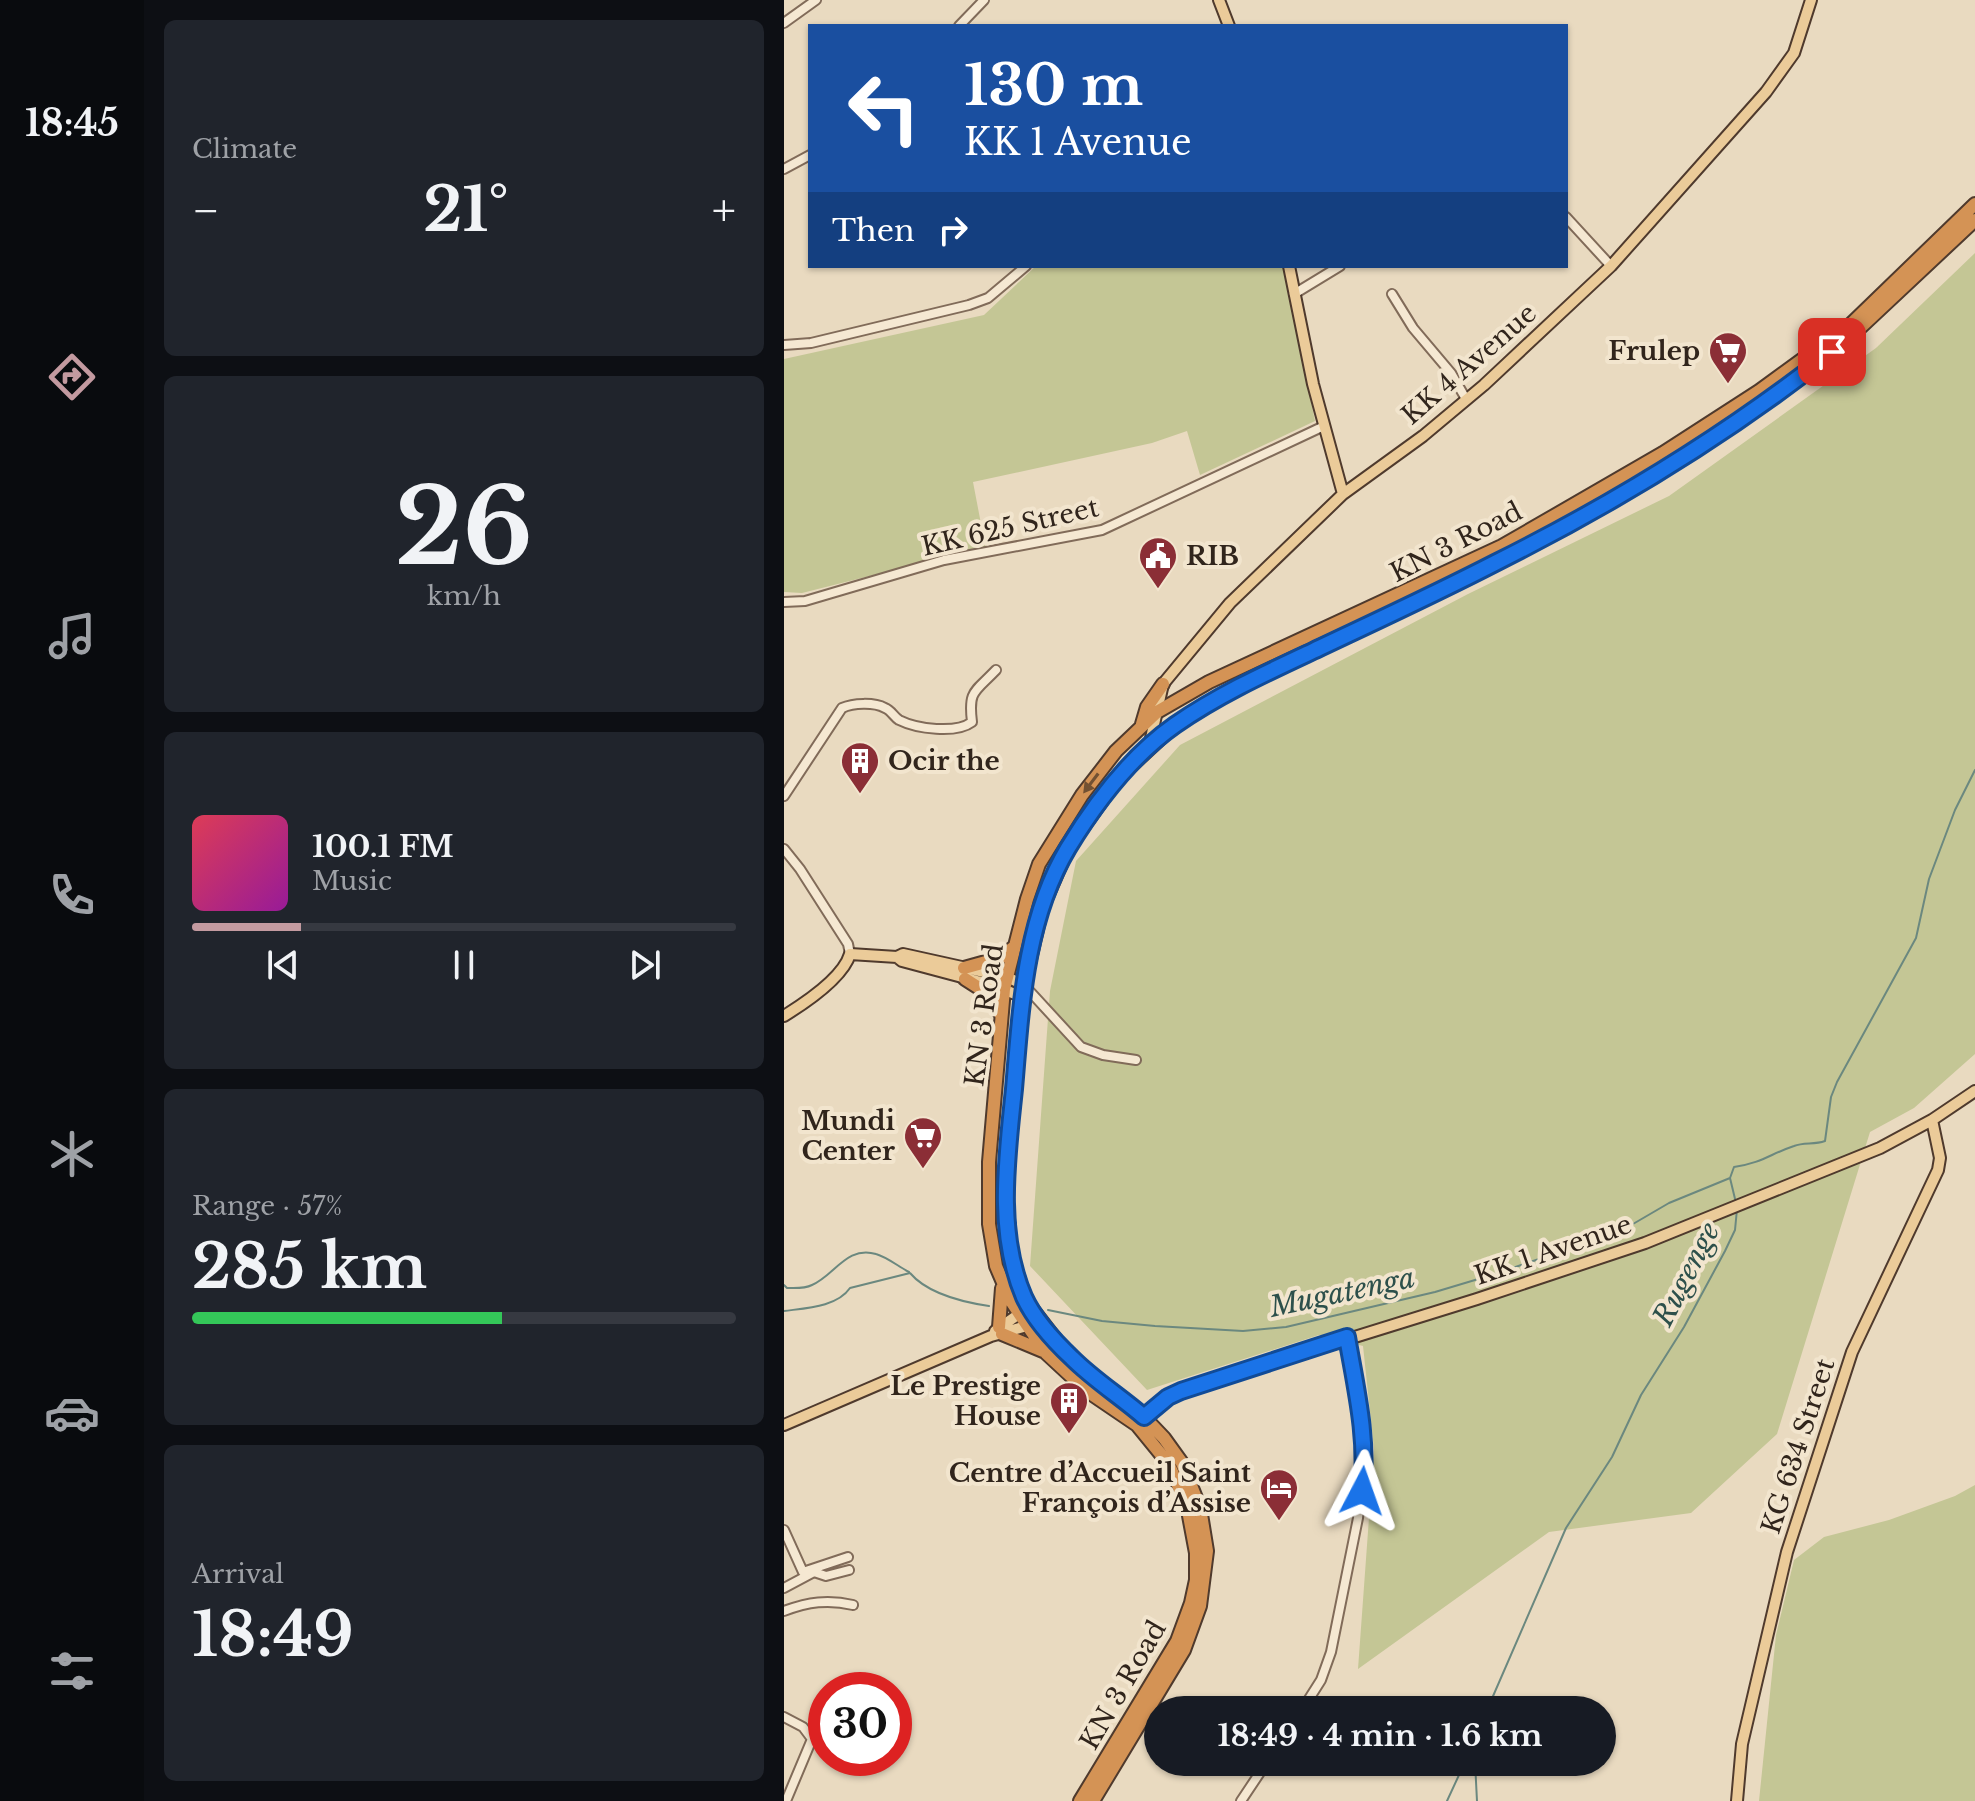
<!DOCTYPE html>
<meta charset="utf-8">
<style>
body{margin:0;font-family:"Libre Baskerville",serif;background:#20242c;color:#f1f3f6;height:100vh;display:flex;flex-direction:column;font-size:30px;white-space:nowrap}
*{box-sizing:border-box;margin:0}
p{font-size:26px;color:#9ea1a6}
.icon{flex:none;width:44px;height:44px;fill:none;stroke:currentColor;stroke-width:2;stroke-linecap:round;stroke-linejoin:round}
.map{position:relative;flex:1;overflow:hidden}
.sheet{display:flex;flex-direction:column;gap:20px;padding:20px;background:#0d0f14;width:640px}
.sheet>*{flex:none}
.guide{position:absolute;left:24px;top:24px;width:760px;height:244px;border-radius:0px;box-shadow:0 2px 6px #0004;background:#1a4fa0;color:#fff;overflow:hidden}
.speed{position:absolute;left:24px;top:1672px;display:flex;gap:16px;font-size:40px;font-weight:700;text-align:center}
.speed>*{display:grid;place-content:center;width:104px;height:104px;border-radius:50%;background:#171b24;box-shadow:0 2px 6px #0004;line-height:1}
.speed .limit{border:12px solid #d22;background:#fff;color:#111}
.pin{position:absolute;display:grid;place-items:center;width:68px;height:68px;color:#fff;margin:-34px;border-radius:16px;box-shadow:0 4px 12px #0006}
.me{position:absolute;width:88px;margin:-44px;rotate:4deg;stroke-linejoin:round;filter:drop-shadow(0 0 6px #0008)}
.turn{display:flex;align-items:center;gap:28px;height:168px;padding:0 24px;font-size:36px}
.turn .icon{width:104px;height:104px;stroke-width:2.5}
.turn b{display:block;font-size:56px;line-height:68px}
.then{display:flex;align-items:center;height:76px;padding:0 24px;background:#0003;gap:16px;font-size:30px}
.big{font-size:60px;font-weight:800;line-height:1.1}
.sheet .tile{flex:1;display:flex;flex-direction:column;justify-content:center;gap:12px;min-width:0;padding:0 28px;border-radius:12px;background:#20242c}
.sheet .dial{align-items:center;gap:0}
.dial b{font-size:104px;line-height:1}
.song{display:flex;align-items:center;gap:24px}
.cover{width:96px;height:96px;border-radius:12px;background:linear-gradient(135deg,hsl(350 70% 55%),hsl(300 70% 35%))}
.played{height:8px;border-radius:4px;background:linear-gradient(90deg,#c39aa0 20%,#363941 20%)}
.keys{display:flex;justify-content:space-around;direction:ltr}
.heat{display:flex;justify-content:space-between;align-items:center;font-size:44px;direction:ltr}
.charge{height:12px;border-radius:6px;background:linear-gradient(90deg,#34c759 57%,#363941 0)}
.trip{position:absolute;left:360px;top:1696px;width:472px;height:80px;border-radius:40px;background:#171b24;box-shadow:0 2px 6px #0004;font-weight:800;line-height:80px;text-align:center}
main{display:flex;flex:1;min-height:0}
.tab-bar{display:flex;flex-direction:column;width:144px;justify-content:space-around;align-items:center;background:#090b0e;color:#9ea1a6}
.tab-bar .icon{width:56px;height:56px}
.tab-bar .on{color:#c39aa0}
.tab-bar b{font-size:36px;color:#f1f3f6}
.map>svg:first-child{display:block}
.green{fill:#c4c695}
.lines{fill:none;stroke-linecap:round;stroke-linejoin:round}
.stream{stroke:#6b887f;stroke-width:2}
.minor-casing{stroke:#816b59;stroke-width:12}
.major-casing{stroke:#4f3a2d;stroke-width:14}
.highway-casing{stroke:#4f3a2d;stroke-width:16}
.minor{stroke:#f5e8d2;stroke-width:8}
.major{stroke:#ebcb99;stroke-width:10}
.highway{stroke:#d49355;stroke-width:12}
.oneway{fill:#725133}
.route-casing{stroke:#114b97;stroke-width:20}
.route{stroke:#1a73e8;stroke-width:14}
.labels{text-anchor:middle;stroke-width:8;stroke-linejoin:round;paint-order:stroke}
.poi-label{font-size:26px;font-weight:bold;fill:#31251c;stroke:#f2e5ce;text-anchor:end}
.street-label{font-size:26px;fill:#31251c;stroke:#f2e5ce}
.water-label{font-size:28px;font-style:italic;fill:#2d504b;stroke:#f2e5ce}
</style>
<main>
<nav class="tab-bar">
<b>18:45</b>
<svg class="icon on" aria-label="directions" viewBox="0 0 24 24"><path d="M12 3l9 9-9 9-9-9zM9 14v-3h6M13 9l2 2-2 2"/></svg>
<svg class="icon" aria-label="music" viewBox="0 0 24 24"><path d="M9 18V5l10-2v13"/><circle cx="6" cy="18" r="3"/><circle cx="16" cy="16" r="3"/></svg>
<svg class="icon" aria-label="phone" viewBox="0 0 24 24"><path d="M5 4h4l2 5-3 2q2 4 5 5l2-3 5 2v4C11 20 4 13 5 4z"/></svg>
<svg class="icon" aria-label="climate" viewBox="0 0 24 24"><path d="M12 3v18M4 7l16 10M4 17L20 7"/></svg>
<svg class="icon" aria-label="car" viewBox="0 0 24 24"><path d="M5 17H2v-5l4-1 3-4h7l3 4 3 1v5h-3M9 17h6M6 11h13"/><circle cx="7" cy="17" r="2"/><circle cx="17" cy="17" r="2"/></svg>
<svg class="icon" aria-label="filters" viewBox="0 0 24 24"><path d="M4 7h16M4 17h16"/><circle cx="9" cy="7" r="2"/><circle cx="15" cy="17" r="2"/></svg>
</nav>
<section class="sheet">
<div class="tile"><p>Climate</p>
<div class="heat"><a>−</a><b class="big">21°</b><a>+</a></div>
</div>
<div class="tile dial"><b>26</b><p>km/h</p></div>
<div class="tile">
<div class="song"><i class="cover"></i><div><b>100.1 FM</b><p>Music</p></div></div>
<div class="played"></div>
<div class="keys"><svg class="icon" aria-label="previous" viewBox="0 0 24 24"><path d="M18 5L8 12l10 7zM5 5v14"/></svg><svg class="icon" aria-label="pause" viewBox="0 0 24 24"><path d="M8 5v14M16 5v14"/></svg><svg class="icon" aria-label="next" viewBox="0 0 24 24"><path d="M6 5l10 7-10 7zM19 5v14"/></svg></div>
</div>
<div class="tile"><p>Range · 57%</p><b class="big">285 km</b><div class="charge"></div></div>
<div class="tile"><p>Arrival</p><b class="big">18:49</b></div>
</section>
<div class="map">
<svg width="1191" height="1801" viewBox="0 0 1191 1801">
<rect width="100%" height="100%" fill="#e9dac0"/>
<path class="green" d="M1191,253V1054L1130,1108L1086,1132L993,1434L907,1513L765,1532L574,1669L590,1449L579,1346L535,1335L363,1390L246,1266L266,991L292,861L396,745L684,594L885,496L1092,348Z
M252,266H499L531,421L416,475L403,431L368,443L189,482L202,550L153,559L18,593L0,592V359L200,315Z
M1191,1485V1801H975L992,1635L1010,1560L1040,1537L1105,1520L1171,1496Z"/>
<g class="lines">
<path class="stream" d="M952,1203L946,1178L950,1167C978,1163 986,1154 1010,1146C1020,1142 1030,1145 1041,1141L1047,1097L1053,1082L1132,938L1145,879L1171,810L1191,770
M0,1285L3,1288C11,1288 20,1289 28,1285C50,1276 63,1245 92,1254C103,1257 115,1267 125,1272
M264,1310L318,1321L371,1326L459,1331L502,1327L651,1292L711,1274L837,1231L885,1203L946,1178
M0,1311C22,1308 53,1307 66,1288L126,1273C143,1293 178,1302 205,1306
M703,1710L782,1528L828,1457L857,1395L900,1327L941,1251L951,1230L953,1209
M691,1762L693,1801
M663,1801L681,1762"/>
<defs>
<path id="minor" d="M0,23L32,0
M175,26L200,0
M0,169L26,155
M782,217L827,266
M510,294L556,266
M608,294L629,328L667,373L682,399
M0,345L27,343L185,305L204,298L242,266
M0,602L21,601L160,560L318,530L540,426
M0,796L58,708C69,703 90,702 101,708C107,710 110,717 115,720C133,729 172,734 188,722C184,690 191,692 212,670
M0,849L16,869L64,944L66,954
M240,985L297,1047L319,1055L352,1060
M0,1530L19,1572L64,1557
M0,1588L30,1572L42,1576L65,1570
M0,1611C24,1602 44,1599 69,1605
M518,1710L537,1680L547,1652L574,1518L581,1463L579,1433L563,1337
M0,1717L19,1727L28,1739L2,1801
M457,1801L483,1762"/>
<path id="major" d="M435,0L445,26
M505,266L529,384L559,494
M365,747L379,684L446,603L559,494L639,436L700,385L827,266L982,92L1010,53L1027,0
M113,957L118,961L208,985L239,997
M0,1016C21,1003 59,978 66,954L113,957L119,954L223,977L240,985
M211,1331L235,1314L238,1308
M357,1421L384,1397L397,1391L693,1299L861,1243L1096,1148L1148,1120L1191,1091
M0,1425L207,1336L250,1324
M953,1801L958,1744L1003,1552L1068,1352L1154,1170L1156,1158L1148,1120"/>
<path id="highway" d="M358,724L363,707L379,684
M180,968L216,958L230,947
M181,979L206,995L217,1015
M215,1327L218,1288
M218,1334L259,1351
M296,1801L393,1641L407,1603L412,1580V1553L403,1505L384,1463L353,1425L303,1391L262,1353L227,1301L212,1266L205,1224V1162L220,989L243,899L255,864L298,795L332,751L373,712L425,682L718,546L879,453L975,391L1067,324L1191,204
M309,1801L400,1650L416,1606L423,1551L416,1508L398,1463L380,1438L360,1417L290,1361L276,1345L242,1301L229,1261L222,1223V1173L240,985L258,908L284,848L334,778L390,726L435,698L483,673L712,563L890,463L983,400L1063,340L1191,220"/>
</defs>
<use href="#minor" class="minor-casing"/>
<use href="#major" class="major-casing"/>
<use href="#highway" class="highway-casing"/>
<use href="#minor" class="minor"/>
<use href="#major" class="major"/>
<use href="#highway" class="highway"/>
</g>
<defs><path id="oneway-solid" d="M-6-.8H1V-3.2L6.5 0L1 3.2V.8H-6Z" transform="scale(2)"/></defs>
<use class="oneway" href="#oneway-solid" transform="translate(307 783) rotate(127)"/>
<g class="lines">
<defs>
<path id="route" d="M578,1491C584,1438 572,1389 563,1337L397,1391L384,1397L360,1417C337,1397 310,1380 288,1358C271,1342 250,1319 240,1297C212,1232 223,1157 230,1089C237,1007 241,920 284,848C312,802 347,756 391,725C434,695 482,673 529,651C590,622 651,594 711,563C829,504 944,434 1048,352"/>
</defs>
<use href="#route" class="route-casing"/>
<use href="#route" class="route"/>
</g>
<defs>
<symbol id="supermarket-pin" viewBox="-11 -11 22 30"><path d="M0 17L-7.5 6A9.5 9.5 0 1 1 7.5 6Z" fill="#8b2e36" stroke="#f2e5ce"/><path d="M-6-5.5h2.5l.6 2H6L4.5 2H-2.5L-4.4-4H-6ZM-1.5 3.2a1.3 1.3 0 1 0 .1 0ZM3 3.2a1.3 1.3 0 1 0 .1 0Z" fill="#fff"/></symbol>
<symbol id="civic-pin" viewBox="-11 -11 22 30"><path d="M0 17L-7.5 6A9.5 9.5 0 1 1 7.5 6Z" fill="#8b2e36" stroke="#f2e5ce"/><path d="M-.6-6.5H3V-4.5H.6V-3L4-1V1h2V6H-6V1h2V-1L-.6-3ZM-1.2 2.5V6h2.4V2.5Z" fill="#fff"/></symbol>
<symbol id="building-pin" viewBox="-11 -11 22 30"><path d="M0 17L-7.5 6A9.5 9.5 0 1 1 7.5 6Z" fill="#8b2e36" stroke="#f2e5ce"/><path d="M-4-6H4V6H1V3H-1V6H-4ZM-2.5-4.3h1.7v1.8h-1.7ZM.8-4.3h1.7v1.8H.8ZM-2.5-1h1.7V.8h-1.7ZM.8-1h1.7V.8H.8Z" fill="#fff"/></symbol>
<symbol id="hotel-pin" viewBox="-11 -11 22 30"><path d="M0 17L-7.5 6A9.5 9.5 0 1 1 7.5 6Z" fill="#8b2e36" stroke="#f2e5ce"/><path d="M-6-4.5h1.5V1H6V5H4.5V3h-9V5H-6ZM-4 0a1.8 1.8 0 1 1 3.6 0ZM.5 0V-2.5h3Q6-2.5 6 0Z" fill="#fff"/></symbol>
</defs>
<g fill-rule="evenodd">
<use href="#supermarket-pin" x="922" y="329" width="44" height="60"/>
<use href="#civic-pin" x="352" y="534" width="44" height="60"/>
<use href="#building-pin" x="54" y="739" width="44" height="60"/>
<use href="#supermarket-pin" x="117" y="1114" width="44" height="60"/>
<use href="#building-pin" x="263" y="1379" width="44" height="60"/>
<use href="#hotel-pin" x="473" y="1466" width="44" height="60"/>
</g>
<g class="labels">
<g class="poi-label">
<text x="916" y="360">Frulep</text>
<text x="402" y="565" text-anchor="start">RIB</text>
<text x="104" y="770" text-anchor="start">Ocir the</text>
<text x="111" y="1130">Mundi<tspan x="111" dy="30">Center</tspan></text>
<text x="257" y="1395">Le Prestige<tspan x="257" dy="30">House</tspan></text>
<text x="467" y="1482">Centre d’Accueil Saint<tspan x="467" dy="30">François d’Assise</tspan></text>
</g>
<g class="street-label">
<text transform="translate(685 364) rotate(-41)" y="9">KK 4 Avenue</text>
<text transform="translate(226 527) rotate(-13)" y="9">KK 625 Street</text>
<text transform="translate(672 542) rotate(-27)" y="9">KN 3 Road</text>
<text transform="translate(200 1015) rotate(-82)" y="9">KN 3 Road</text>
<text transform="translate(769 1250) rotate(-19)" y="9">KK 1 Avenue</text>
<text transform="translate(1014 1446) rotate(-72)" y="9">KG 634 Street</text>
<text transform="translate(339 1685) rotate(-60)" y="9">KN 3 Road</text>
</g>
<g class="water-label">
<text transform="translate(902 1274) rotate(-63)" y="10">Rugenge</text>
<text transform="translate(558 1292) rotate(-12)" y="10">Mugatenga</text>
</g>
</g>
</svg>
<div class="speed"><div class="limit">30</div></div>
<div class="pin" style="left:1048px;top:352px;background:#d93025"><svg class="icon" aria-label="arrive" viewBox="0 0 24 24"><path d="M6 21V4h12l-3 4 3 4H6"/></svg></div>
<svg class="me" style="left:578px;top:1491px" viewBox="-20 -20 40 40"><path d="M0-17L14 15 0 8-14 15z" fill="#1a73e8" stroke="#fff" stroke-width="4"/></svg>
<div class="trip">18:49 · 4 min · 1.6 km</div>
<div class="guide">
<div class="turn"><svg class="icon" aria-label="left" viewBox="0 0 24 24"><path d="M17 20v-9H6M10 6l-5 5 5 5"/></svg><div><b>130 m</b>KK 1 Avenue</div></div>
<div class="then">Then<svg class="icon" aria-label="right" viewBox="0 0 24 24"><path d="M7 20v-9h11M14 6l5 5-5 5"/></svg></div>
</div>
</div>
</main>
